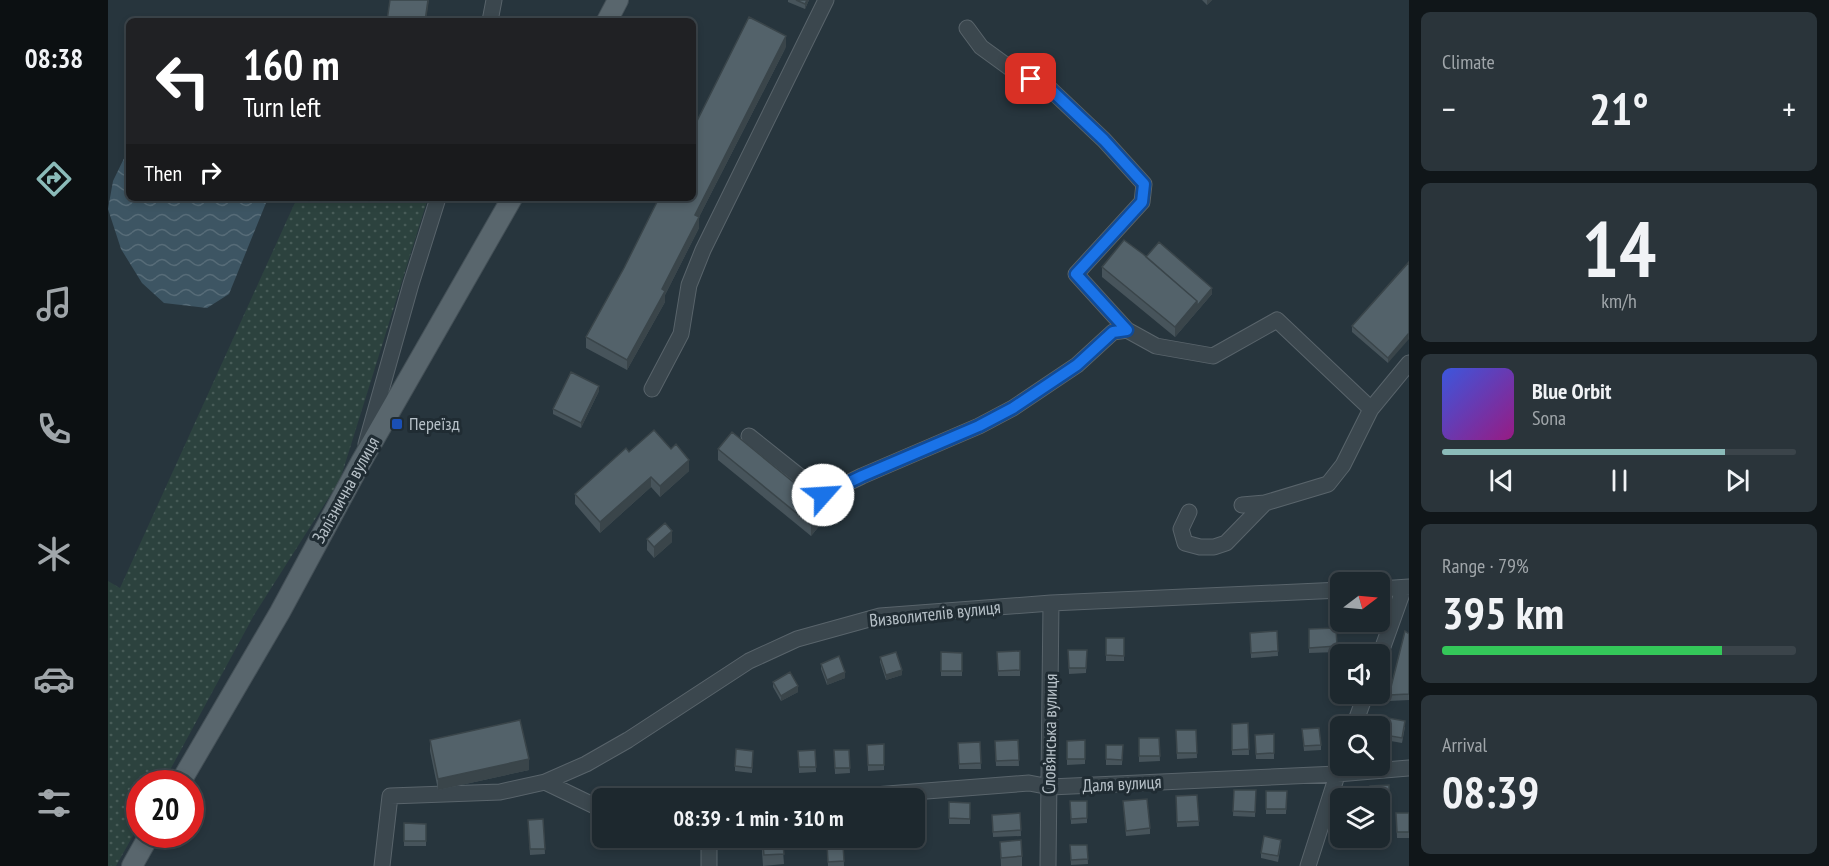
<!DOCTYPE html>
<meta charset="utf-8">
<style>
body{margin:0;font-family:"PT Sans Narrow",sans-serif;background:#2a343a;color:#f1f3f6;height:100vh;display:flex;flex-direction:column;font-size:22px;white-space:nowrap}
*{box-sizing:border-box;margin:0}
p{font-size:20px;color:#a0a6aa}
.icon{flex:none;width:33px;height:33px;fill:none;stroke:currentColor;stroke-width:2;stroke-linecap:round;stroke-linejoin:round}
.map{position:relative;flex:1;overflow:hidden}
.panel{display:flex;flex-direction:column;gap:12px;padding:12px;background:#101619;width:420px}
.panel>*{flex:none}
.banner{position:absolute;left:18px;top:18px;width:570px;height:183px;border-radius:9px;box-shadow:0 3px 9px #0003,0 0 0 2px #3b444a;background:#202124;color:#fff;overflow:hidden}
.needle{width:39px;rotate:74deg}
.tools{position:absolute;left:1222px;top:572px;display:grid;gap:12px}
.tools a{display:grid;place-items:center;width:60px;height:60px;border-radius:9px;background:#1d282e;box-shadow:0 3px 9px #0003,0 0 0 2px #3b444a;font-size:30px}
.speed{position:absolute;left:18px;top:770px;display:flex;gap:12px;font-size:30px;font-weight:700;text-align:center}
.speed>*{display:grid;place-content:center;width:78px;height:78px;border-radius:50%;background:#1d282e;box-shadow:0 3px 9px #0003,0 0 0 2px #3b444a;line-height:1}
.speed .limit{border:9px solid #d22;background:#fff;color:#111}
.pin{position:absolute;display:grid;place-items:center;width:51px;height:51px;color:#fff;margin:-26px;border-radius:12px;box-shadow:0 3px 9px #0006}
.me{position:absolute;width:66px;margin:-33px;rotate:64deg;stroke-linejoin:round;filter:drop-shadow(0 0 4px #0008)}
.turn{display:flex;align-items:center;gap:21px;height:126px;padding:0 18px;font-size:27px}
.turn .icon{width:78px;height:78px;stroke-width:2.5}
.turn b{display:block;font-size:42px;line-height:51px}
.then{display:flex;align-items:center;height:57px;padding:0 18px;background:#0003;gap:12px;font-size:22px}
.big{font-size:45px;font-weight:700;line-height:1.1}
.panel .card{flex:1;display:flex;flex-direction:column;justify-content:center;gap:9px;min-width:0;padding:0 21px;border-radius:9px;background:#2a343a}
.panel .dial{align-items:center;gap:0}
.dial b{font-size:78px;line-height:1}
.song{display:flex;align-items:center;gap:18px}
.cover{width:72px;height:72px;border-radius:9px;background:linear-gradient(135deg,hsl(230 70% 55%),hsl(310 70% 35%))}
.played{height:6px;border-radius:3px;background:linear-gradient(90deg,#8bbbb9 80%,#3b444a 80%)}
.keys{display:flex;justify-content:space-around;direction:ltr}
.heat{display:flex;justify-content:space-between;align-items:center;font-size:33px;direction:ltr}
.charge{height:9px;border-radius:4px;background:linear-gradient(90deg,#34c759 79%,#3b444a 0)}
.trip{position:absolute;left:484px;top:788px;width:333px;height:60px;border-radius:9px;background:#1d282e;box-shadow:0 3px 9px #0003,0 0 0 2px #3b444a;font-weight:700;line-height:60px;text-align:center}
main{display:flex;flex:1;min-height:0}
.dock{display:flex;flex-direction:column;width:108px;justify-content:space-around;align-items:center;background:#0c1012;color:#a0a6aa}
.dock .icon{width:42px;height:42px}
.dock .active{color:#8bbbb9}
.dock b{font-size:27px;color:#f1f3f6}
.map>svg:first-child{display:block}
.grass{fill:url(#grass-dots)}
.water{fill:url(#water-waves)}
.lines{fill:none;stroke-linecap:round;stroke-linejoin:round}
.minor-casing{stroke:#59646b;stroke-width:17}
.major-casing{stroke:#445057;stroke-width:22}
.minor{stroke:#3b474e;stroke-width:15}
.major{stroke:#59666d;stroke-width:20}
.wall{fill:#47545b}
.shaded-wall{fill:#3a454a}
.building{fill:#53626a;stroke:#3a454a;stroke-width:1.5}
.route-casing{stroke:#114b97;stroke-width:15}
.route{stroke:#1a73e8;stroke-width:10}
.transit-dot{fill:#1a4fb4;stroke:#202c33;stroke-width:2}
.labels{text-anchor:middle;stroke-width:6;stroke-linejoin:round;paint-order:stroke}
.poi-label{font-size:18px;fill:#b7c1c8;stroke:#202c33;text-anchor:start}
.street-label{font-size:18px;fill:#b7c1c8;stroke:#202c33}
</style>
<main>
<nav class="dock">
<b>08:38</b>
<svg class="icon active" aria-label="directions" viewBox="0 0 24 24"><path d="M12 3l9 9-9 9-9-9zM9 14v-3h6M13 9l2 2-2 2"/></svg>
<svg class="icon" aria-label="music" viewBox="0 0 24 24"><path d="M9 18V5l10-2v13"/><circle cx="6" cy="18" r="3"/><circle cx="16" cy="16" r="3"/></svg>
<svg class="icon" aria-label="phone" viewBox="0 0 24 24"><path d="M5 4h4l2 5-3 2q2 4 5 5l2-3 5 2v4C11 20 4 13 5 4z"/></svg>
<svg class="icon" aria-label="climate" viewBox="0 0 24 24"><path d="M12 3v18M4 7l16 10M4 17L20 7"/></svg>
<svg class="icon" aria-label="car" viewBox="0 0 24 24"><path d="M5 17H2v-5l4-1 3-4h7l3 4 3 1v5h-3M9 17h6M6 11h13"/><circle cx="7" cy="17" r="2"/><circle cx="17" cy="17" r="2"/></svg>
<svg class="icon" aria-label="filters" viewBox="0 0 24 24"><path d="M4 7h16M4 17h16"/><circle cx="9" cy="7" r="2"/><circle cx="15" cy="17" r="2"/></svg>
</nav>
<div class="map">
<svg width="1301" height="866" viewBox="0 0 1301 866">
<defs>
<pattern id="grass-dots" width="8" height="8" patternUnits="userSpaceOnUse" patternTransform="scale(1.5)"><rect width="8" height="8" fill="#2c423e"/><path d="M2 2h.1M6 6h.1" fill="none" stroke="#485c58" stroke-width="1.8" stroke-linecap="round"/></pattern>
<pattern id="water-waves" width="16" height="10" patternUnits="userSpaceOnUse" patternTransform="scale(1.5)"><rect width="16" height="10" fill="#3d5563"/><path d="M0 5q4-4 8 0t8 0" fill="none" stroke="#576c78"/></pattern>
</defs>
<rect width="100%" height="100%" fill="#27353d"/>
<path class="grass" d="M189,198H320L232,480L146,615L55,783H32L31,825L8,866H0V581L12,588Z"/>
<path class="water" d="M21,148V198H160L121,294L99,308L56,303L34,283L13,249L0,209L5,181Z"/>
<g class="lines">
<defs>
<path id="minor" d="M382,21L386,0
M859,28L873,47L906,71L940,87L996,140L1036,184L1034,202L968,274L1019,330
M544,389L573,334L581,285L595,250L718,0
M641,436L715,495L754,476L871,426L905,408L969,365L1005,332L1019,330L1048,346L1105,356L1169,320L1263,409
M258,444L303,284L330,198
M1134,505L1157,503
M1081,512L1073,529L1077,543L1092,547H1106L1118,543L1157,503L1220,484L1235,465L1263,409L1301,363
M1272,589L1301,587
M1272,655L1296,588
M1246,726L1258,693
M437,782L491,808H495
M728,798L921,783L942,787L1229,774L1301,768
M274,866L282,796L392,792L437,782L478,764L520,740L641,661L689,639L772,616L943,603L1233,590
M601,866V837
M940,866L943,603
M1200,866L1233,763"/>
<path id="major" d="M499,21L510,0
M72,783L172,612L253,462L404,198
M24,866L42,834"/>
</defs>
<use href="#minor" class="minor-casing"/>
<use href="#major" class="major-casing"/>
<use href="#minor" class="minor"/>
<use href="#major" class="major"/>
</g>
<path class="wall" d="M680,0H701L697,9L680,2Z
M1094,0H1104L1099,5Z
M678,47L591,217V228L557,295V302L519,370L478,348V337Z
M1038,257L1104,294L1067,337L994,277V267Z
M1301,262L1280,363L1244,332V326Z
M491,391L473,428L445,414V409Z
M610,449L717,519L703,536L610,460Z
M521,452L581,471L552,497L543,487L492,533L467,504V494Z
M539,539L564,542L546,558L539,550Z
M1228,628L1229,652L1201,653V629Z
M1169,631L1170,656L1143,658L1142,633Z
M1301,634V700L1281,701V695Z
M998,638H1016V661H998Z
M960,650H979L978,673L961,674Z
M912,651V676H890L889,652Z
M833,652L854,653V676H833Z
M772,657L794,675L778,680L772,662Z
M713,664L737,678L719,685L713,669Z
M665,682L690,692L673,701L665,687Z
M1140,723L1141,755H1124V724Z
M1297,727L1294,743L1277,740V735Z
M1194,729L1213,745V750L1196,751Z
M1068,730H1088L1089,758L1069,759Z
M1166,734V759H1148L1147,735Z
M1031,738H1051L1052,761L1031,762Z
M322,740L421,770L330,790L322,751Z
M910,740L911,766H888L887,741Z
M977,740V764L959,765V741Z
M872,742L873,769H851L850,743Z
M776,744V770L760,771L759,745Z
M998,745H1015L1014,765H998Z
M707,750L708,772L691,773L690,751Z
M726,750H741L742,773L727,774Z
M645,756L644,773L627,771V766Z
M1281,785V809L1272,810V798Z
M1126,790H1148L1147,817L1125,816Z
M1158,791H1179L1178,814H1158Z
M1089,795L1091,826L1069,827L1068,796Z
M962,801H979V823L963,824Z
M1015,801L1042,828V834L1018,836Z
M841,802L862,803V824H841Z
M817,805V845L800,844V837Z
M912,813L913,836L885,837L884,815Z
M1288,813H1301V838H1289Z
M435,819L437,854L422,855L420,820Z
M296,823L318,824V846H296Z
M519,837H531V849H519Z
M559,837H579V845L560,846Z
M653,837H674L676,864L655,866Z
M892,842L914,856V866H893Z
M719,845H735L736,866H720Z
M962,845H979L980,864L963,865Z
M1173,845L1170,862L1153,858V853Z"/>
<path class="shaded-wall" d="M320,0H321L318,21H317Z
M699,0H701L697,9V4Z
M1099,0H1104L1099,5Z
M678,36V47L591,217V228L557,295V302L519,370V360L554,289L587,215Z
M1104,288V294L1067,337V327L1089,301Z
M1301,333V339L1280,363V358Z
M491,386V391L473,428V423Z
M581,460V471L552,497V486Z
M543,477V487L492,533V522Z
M717,508V519L703,536V525Z
M564,531V542L546,558V547Z
M794,670V675L778,680V675Z
M737,672V678L719,685V680Z
M690,686V692L673,701V696Z
M421,759V770L330,790V779Z"/>
<path class="building" d="M282,0H320L317,21H279Z
M688,0H699L697,4Z
M641,17L678,36L587,215L591,217L554,289L557,291L519,360L478,337L516,268L551,198H585V129Z
M1016,240L1035,254L1089,301L1067,327L994,267Z
M1051,242L1104,288L1089,306V301L1038,257Z
M1301,262V333L1280,358L1244,326Z
M463,372L491,386L473,423L445,409Z
M546,430L563,449L568,444L581,460L552,486L543,477L492,522L467,494L518,448L521,452Z
M624,432L717,508L703,525L610,449Z
M557,523L564,531L546,547L539,539Z
M1228,628L1229,646L1201,648V629Z
M1169,631L1170,651L1143,653L1142,633Z
M1297,631L1301,634V694L1281,695Z
M998,638H1016V656L998,655Z
M960,650H979L978,668H961Z
M912,651V670L890,671L889,652Z
M788,652L794,670L778,675L772,657Z
M833,652L854,653V671H833Z
M731,656L737,672L719,680L713,664Z
M682,672L690,686L673,696L665,682Z
M1280,718L1297,721L1294,738L1277,735Z
M412,720L421,759L330,779L322,740Z
M1140,723L1141,749L1124,750V724Z
M1211,728L1213,745L1196,746L1194,729Z
M1068,730H1088L1089,753H1069Z
M1166,734V753L1148,754L1147,735Z
M1031,738H1051L1052,756H1031Z
M910,740L911,760L888,761L887,741Z
M977,740V759H959V741Z
M872,742L873,763L851,764L850,743Z
M776,744V765H760L759,745Z
M998,745H1015L1014,760L998,759Z
M628,749L645,751L644,768L627,766Z
M707,750L708,767H691L690,751Z
M726,750H741L742,768H727Z
M1281,785V804H1272V798H1262V786Z
M1126,790H1148L1147,812L1125,811Z
M1158,791H1179L1178,809H1158Z
M1089,795L1091,821L1069,822L1068,796Z
M1039,799L1042,828L1018,831L1015,801Z
M962,801H979V818L963,819Z
M841,802L862,803V819L841,818Z
M807,805H817V839H800V837H807Z
M912,813L913,830L885,832L884,815Z
M1288,813H1301V832H1289Z
M435,819L437,849H422L420,820Z
M296,823L318,824V841H296Z
M1156,836L1173,840L1170,856L1153,853Z
M519,837H531V844H519Z
M560,837H579V840L560,841Z
M654,837H674L676,854L656,855Z
M913,840L914,856L893,858L892,842Z
M719,845H735L736,861L720,862Z
M962,845H979L980,859L963,860Z"/>
<g class="lines">
<defs>
<path id="route" d="M715,495L754,476L871,426L905,408L969,365L1005,332L1019,330L968,274L1034,202L1036,184L996,140L940,87L923,79"/>
</defs>
<use href="#route" class="route-casing"/>
<use href="#route" class="route"/>
</g>
<rect class="transit-dot" x="283" y="418" width="12" height="12" rx="3"/>
<g class="labels">
<g class="poi-label">
<text x="301" y="430">Переїзд</text>
</g>
<g class="street-label">
<text transform="translate(238 490) rotate(-61)" y="6">Залізнична вулиця</text>
<text transform="translate(827 614) rotate(-6)" y="6">Визволителів вулиця</text>
<text transform="translate(942 734) rotate(-89)" y="6">Слов’янська вулиця</text>
<text transform="translate(1014 784) rotate(-3)" y="6">Даля вулиця</text>
</g>
</g>
</svg>
<div class="tools">
<a><svg class="needle" viewBox="-14 -14 28 28"><path d="M0-13l5 13h-10z" fill="#e53935"/><path d="M0 13l5-13h-10z" fill="#a0a6aa"/></svg></a>
<a><svg class="icon" aria-label="sound" viewBox="0 0 24 24"><path d="M4 9h4l5-4v14l-5-4H4zM17 9q2 3 0 6"/></svg></a>
<a><svg class="icon" aria-label="search" viewBox="0 0 24 24"><circle cx="10" cy="10" r="6"/><path d="M15 15l6 6"/></svg></a>
<a><svg class="icon" aria-label="layers" viewBox="0 0 24 24"><path d="M12 4l9 5-9 5-9-5zM3 14l9 5 9-5"/></svg></a>
</div>
<div class="speed"><div class="limit">20</div></div>
<div class="pin" style="left:923px;top:79px;background:#d93025"><svg class="icon" aria-label="arrive" viewBox="0 0 24 24"><path d="M6 21V4h12l-3 4 3 4H6"/></svg></div>
<svg class="me" style="left:715px;top:495px" viewBox="-20 -20 40 40"><circle r="19" fill="#fff"/><path d="M0-13L10 11 0 6-10 11z" fill="#1a73e8"/></svg>
<div class="trip">08:39 · 1 min · 310 m</div>
<div class="banner">
<div class="turn"><svg class="icon" aria-label="left" viewBox="0 0 24 24"><path d="M17 20v-9H6M10 6l-5 5 5 5"/></svg><div><b>160 m</b>Turn left</div></div>
<div class="then">Then<svg class="icon" aria-label="right" viewBox="0 0 24 24"><path d="M7 20v-9h11M14 6l5 5-5 5"/></svg></div>
</div>
</div>
<section class="panel">
<div class="card"><p>Climate</p>
<div class="heat"><a>−</a><b class="big">21°</b><a>+</a></div>
</div>
<div class="card dial"><b>14</b><p>km/h</p></div>
<div class="card">
<div class="song"><i class="cover"></i><div><b>Blue Orbit</b><p>Sona</p></div></div>
<div class="played"></div>
<div class="keys"><svg class="icon" aria-label="previous" viewBox="0 0 24 24"><path d="M18 5L8 12l10 7zM5 5v14"/></svg><svg class="icon" aria-label="pause" viewBox="0 0 24 24"><path d="M8 5v14M16 5v14"/></svg><svg class="icon" aria-label="next" viewBox="0 0 24 24"><path d="M6 5l10 7-10 7zM19 5v14"/></svg></div>
</div>
<div class="card"><p>Range · 79%</p><b class="big">395 km</b><div class="charge"></div></div>
<div class="card"><p>Arrival</p><b class="big">08:39</b></div>
</section>
</main>
